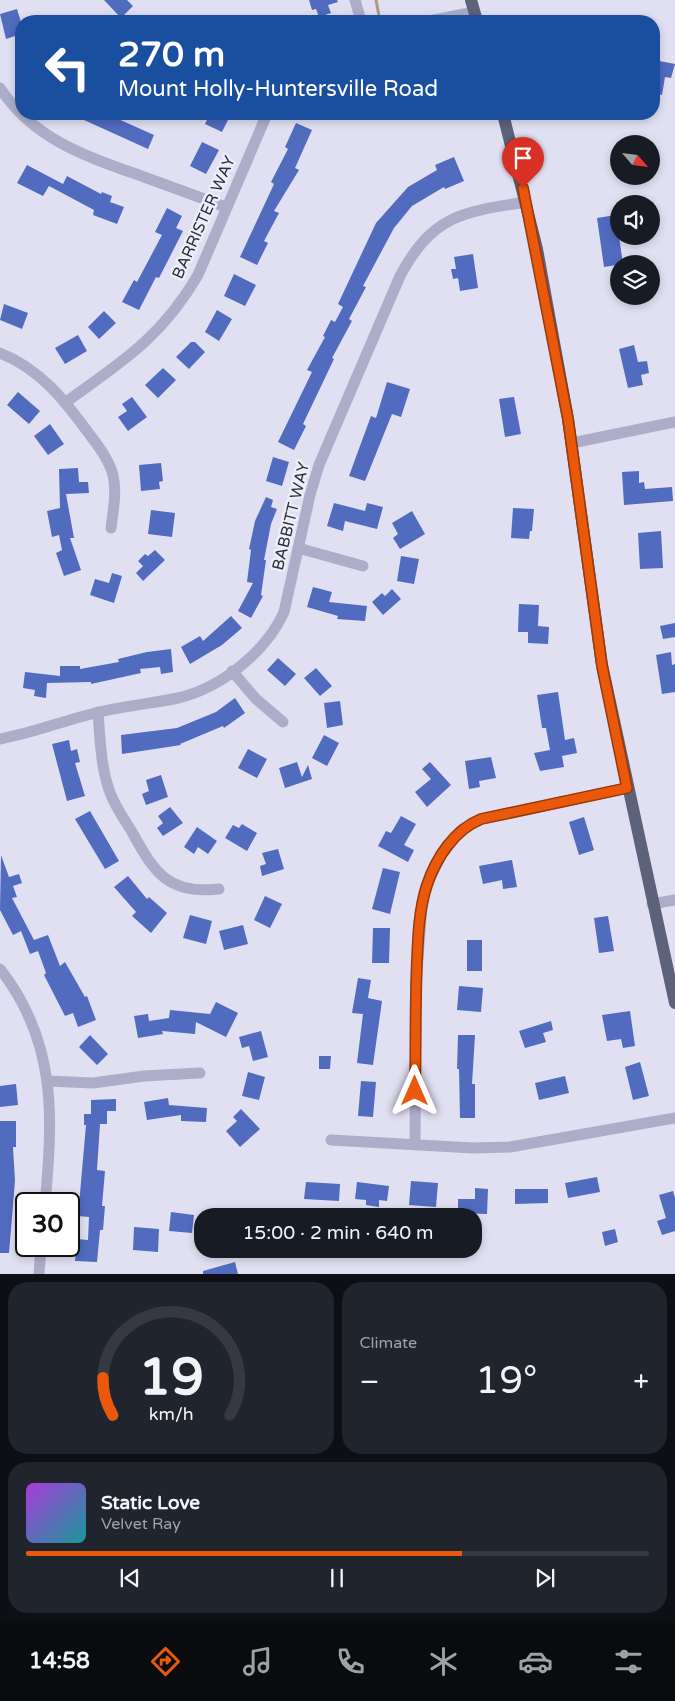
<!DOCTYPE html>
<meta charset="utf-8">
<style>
body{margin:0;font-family:"Varela Round",sans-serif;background:#20242c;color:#f1f3f6;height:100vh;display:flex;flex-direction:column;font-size:19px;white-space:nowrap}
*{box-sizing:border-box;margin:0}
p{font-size:16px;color:#9ea1a6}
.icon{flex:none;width:28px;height:28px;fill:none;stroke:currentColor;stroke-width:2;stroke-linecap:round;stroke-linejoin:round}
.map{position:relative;height:1274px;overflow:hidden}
.side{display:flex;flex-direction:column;gap:8px;padding:8px;background:#0d0f14;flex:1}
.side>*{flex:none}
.guide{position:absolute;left:15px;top:15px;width:645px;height:105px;border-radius:20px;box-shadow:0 2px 8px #0003;background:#1a4fa0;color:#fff;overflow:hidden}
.needle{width:32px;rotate:118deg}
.tools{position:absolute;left:610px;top:135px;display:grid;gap:10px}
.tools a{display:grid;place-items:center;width:50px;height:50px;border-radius:50%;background:#171b24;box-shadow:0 2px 8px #0003;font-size:25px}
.speed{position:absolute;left:15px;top:1192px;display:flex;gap:10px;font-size:25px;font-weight:700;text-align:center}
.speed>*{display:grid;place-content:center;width:65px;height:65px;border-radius:50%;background:#171b24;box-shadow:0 2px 8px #0003;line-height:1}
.speed .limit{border:2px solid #111;border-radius:8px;background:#fff;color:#111}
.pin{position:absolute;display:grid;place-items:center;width:42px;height:42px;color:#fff;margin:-51px -21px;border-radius:50% 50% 50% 0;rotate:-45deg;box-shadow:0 0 5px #0007}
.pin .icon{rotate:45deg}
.me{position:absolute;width:55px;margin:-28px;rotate:0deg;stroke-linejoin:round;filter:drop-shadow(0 0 4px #0008)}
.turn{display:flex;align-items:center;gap:18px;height:105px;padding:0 20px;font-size:22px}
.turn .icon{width:65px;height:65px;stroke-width:2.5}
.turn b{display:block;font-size:35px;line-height:42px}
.big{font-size:38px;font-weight:600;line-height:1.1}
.side .card{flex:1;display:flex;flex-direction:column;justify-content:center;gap:8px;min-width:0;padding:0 18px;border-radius:20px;background:#20242c}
.side .dial{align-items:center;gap:0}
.dial svg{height:130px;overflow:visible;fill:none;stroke:#363941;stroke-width:7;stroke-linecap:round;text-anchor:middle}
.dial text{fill:#f1f3f6;stroke:none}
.song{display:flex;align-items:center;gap:15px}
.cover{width:60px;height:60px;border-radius:8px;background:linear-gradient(135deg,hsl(280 70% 55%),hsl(180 70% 35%))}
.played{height:5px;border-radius:2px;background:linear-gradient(90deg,#ea580c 70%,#363941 70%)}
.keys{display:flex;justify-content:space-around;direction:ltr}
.heat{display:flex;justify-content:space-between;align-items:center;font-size:28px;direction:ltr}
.side .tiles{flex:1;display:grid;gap:8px;grid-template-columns:1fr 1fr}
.card:last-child{grid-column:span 2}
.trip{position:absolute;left:194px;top:1208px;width:288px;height:50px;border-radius:20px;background:#171b24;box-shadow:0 2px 8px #0003;font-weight:600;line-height:50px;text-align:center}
.menu{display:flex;height:80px;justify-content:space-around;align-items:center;background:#090b0e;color:#9ea1a6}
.menu .icon{width:35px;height:35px}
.menu .active{color:#ea580c}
.menu b{font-size:22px;color:#f1f3f6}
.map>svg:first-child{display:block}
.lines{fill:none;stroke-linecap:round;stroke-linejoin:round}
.stream{stroke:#ae9a81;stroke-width:3}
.building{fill:#516bbf}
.minor{stroke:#adadca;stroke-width:11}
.major{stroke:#5d6179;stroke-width:12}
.route-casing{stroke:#983908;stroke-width:12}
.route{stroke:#ea580c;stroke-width:9}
.labels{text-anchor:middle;stroke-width:5;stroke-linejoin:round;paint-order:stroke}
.street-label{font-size:16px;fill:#2b2d38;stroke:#eeedfa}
</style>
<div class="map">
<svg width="675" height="1274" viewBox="0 0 675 1274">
<rect width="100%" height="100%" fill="#e1e0f2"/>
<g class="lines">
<path class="stream" d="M376,0L380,21"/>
</g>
<path class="building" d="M104,0H127L133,6L121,18Z
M309,0H337L338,2L328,5L331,13L319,17L316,9L312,10Z
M17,9L21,22V34L6,39L0,14Z
M654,60L675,64L671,78L665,77L662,95L654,93Z
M87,114H107L154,135L148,149L84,120Z
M210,114H231L222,132L205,124Z
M296,123L312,130L295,168L299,170L274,211L279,213L264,241L268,243L257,265L240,257L274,184L271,182L288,149L285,147Z
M202,142L219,150L206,174L190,166Z
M454,157L464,181L445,189L444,187L412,206L394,228L363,286L366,287L349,319L352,321L332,358L334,359L303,424L306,426L294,450L278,442L312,372L307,370L325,337L323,336L331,320L335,322L343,307L338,304L376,223L408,187L437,170L435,165Z
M27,165L63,184L67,176L101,194L102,192L112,196L110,202L124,207L117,224L93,215L94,210L49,186L43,196L17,183Z
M167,208L182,216L176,228L183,231L159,278L156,277L139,310L122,302L134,280L137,282L162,235L155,232Z
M616,215L623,264L604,267L597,218Z
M473,254L478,288L460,291L458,278L453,279L451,269H456L454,257Z
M234,274L256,285L245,306L224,296Z
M4,304L28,313L22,329L0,320Z
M217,310L232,319L219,341L205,332Z
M104,311L116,323L99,339L88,327Z
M78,335L87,351L65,364L55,348Z
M191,342H195L205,352L189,369L176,357Z
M634,345L638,362L647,361L649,373L641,375L643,385L628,388L619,349Z
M163,368L176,380L158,398L145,385Z
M387,382L410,389L401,417L392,414L365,481L349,476L371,416L376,418Z
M18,392L40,411L29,424L7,405Z
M132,397L147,417L128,431L118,417L127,411L122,404Z
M514,397L521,434L505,437L499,399Z
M50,424L64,444L48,455L34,436Z
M273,457L289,462L282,486L266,481Z
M161,463L163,481L159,482L160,489L141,491L139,465Z
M78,468L79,482H88L89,493L66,494L74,538H70L81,570L64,576L56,553L62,550L59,535L52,537L47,511L60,508L59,469Z
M639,471V483L644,482L645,489L672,487L673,501L624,505L622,472Z
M266,497L273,500L271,507L277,509L271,524L264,560H266L261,595L263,596L251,618L238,611L253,583L247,582L251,550L249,549L255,521Z
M334,503L365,511L367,503L383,507L377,529L345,521L343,531L327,526Z
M513,508L534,509L532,531H530L529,539L511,538Z
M151,510L175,513L172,537L148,534Z
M412,511L425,534L400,549L393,538L398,534L392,523Z
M661,531L663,568L640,569L638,533Z
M155,550L165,560L143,581L136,573L143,566L138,561L145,554L148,556Z
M401,556L419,559L414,584L397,581Z
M112,573L122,576L114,603L90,595L95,579L109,583Z
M313,587L332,592L329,602L367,606L365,621L337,619L338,616L307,607Z
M392,589L401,599L383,615L372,602L382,593L385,596Z
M519,604L539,605L538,626L549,627L548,644L528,643V632H518Z
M231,616L242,628L222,645L190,664L181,647L200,636L203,641Z
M675,623V637L663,639L660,626Z
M171,649L173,672L161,674L160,667L140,669L141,673L91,684V682L47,683L46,698L34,696L35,690L23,688L25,672L60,676V666H80V669L119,662L118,659L147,652Z
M671,652L672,665L675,664V692L662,694L656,655Z
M278,658L296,674L285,686L267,670Z
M316,668L332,686L320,696L304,678Z
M558,692L565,740L574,738L577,753L562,756L564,767L540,771L534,753L550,750L546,728H542L537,695Z
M235,698L245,713L224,728L223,726L180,744L181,745L122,754L121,735L177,728L216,712Z
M340,701L343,725L327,728L324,703Z
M324,735L339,743L327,766L312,758Z
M69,740L71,751L77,749L80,762L75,763L85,796L67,801L52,744Z
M248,749L267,759L257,778L238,768Z
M491,757L496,778L479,781L480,787L469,789L465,761Z
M297,762L302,777L308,765L312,779L285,788L279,768Z
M430,762L451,785L427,807L415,792L431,779L422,769Z
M161,775L168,797L146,805L142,794L149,791L146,780Z
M170,807L183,823L163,836L157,828L163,823L158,816Z
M90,811L119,861L105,869L75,819Z
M401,816L416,824L404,845L414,850L408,862L378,846L386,831L391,833Z
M584,817L594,850L579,855L569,822Z
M242,824L257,833L247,851L225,838L233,825L239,828Z
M197,827L217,841L208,854L198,847L194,854L184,847Z
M278,849L284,869L262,876L260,866L266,864L262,853Z
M1,855L9,877L19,874L22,883L13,886L17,897L12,898L34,940L48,935L60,966L65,962L85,997L87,996L96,1020L78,1027L73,1013L65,1016L44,975L46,973L38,951L30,954L21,931L13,935L0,910Z
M512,860L517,887L503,889L502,880L483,884L479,866Z
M383,868L400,872L390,914L372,909Z
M128,876L147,899L149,897L167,913L151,933L132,916L136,912L114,887Z
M265,896L282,904L270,928L254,920Z
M190,915L212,921L206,944L183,938Z
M608,916L614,951L599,953L594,918Z
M243,925L248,944L224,950L219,931Z
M373,928H390L389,963H372Z
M467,940H482V971H467Z
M358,978L371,980L368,998L382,1001L373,1065L357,1063L363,1014L352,1013Z
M459,986L483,988L481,1012L457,1010Z
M216,1002L238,1013L226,1037L196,1022L195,1034L162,1031L163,1034L138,1038L134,1016L148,1014L149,1021L169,1018L170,1010L210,1014Z
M630,1011L635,1046L623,1048L621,1039L607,1041L602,1015Z
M551,1021L553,1030L543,1033L546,1042L525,1048L519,1031Z
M261,1031L268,1057L253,1061L249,1046L242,1048L239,1037Z
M90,1035L108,1054L97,1065L79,1047Z
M458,1035H475L472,1084H475V1118H460L459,1069H457Z
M319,1056H331L330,1069H319Z
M640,1062L649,1096L633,1100L625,1067Z
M248,1072L265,1077L259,1100L242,1096Z
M565,1076L569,1093L539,1100L535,1083Z
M361,1081L376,1082L373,1117L358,1116Z
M16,1084L18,1105L0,1107V1086Z
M168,1098L169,1105L207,1108L206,1122L181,1121V1115L147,1120L144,1102Z
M116,1099V1111H107V1124H100L97,1170L105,1171L102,1206H105L103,1230H100L97,1262L75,1261L77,1239L88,1240L89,1217L78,1216L86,1125H84V1114H91V1100Z
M241,1109L260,1129L240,1147L226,1131L237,1121L233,1117Z
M0,1121H16V1147H13L15,1181L9,1253H0Z
M597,1177L600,1192L568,1198L565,1183Z
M411,1181L438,1183L436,1207L409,1205Z
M306,1182L340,1184L339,1201L304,1199Z
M357,1182L389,1186L387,1201L379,1200V1207L366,1205V1200L355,1199Z
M475,1188L488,1189L487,1214L458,1213V1199H475Z
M515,1189H548V1203L515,1204Z
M673,1191L675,1198V1231L662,1235L657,1221L666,1218L659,1195Z
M171,1212L194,1215L192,1233L169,1231Z
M134,1227L159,1229L158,1252L133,1250Z
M615,1229L618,1242L605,1246L602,1232Z
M235,1262L238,1274H203V1271Z"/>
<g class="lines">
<path class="minor" d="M355,0L361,21
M429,21L474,12
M0,88C32,137 83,156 136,174C166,185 196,196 226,207
M0,353C41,369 65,401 90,435C99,447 109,460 113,475C117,492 113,511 111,528
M66,402C123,361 161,338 198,275L267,114
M572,443L675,422
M298,548L363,566
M232,671L256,699L283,722
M98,712C100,739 101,771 111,795C116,808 125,820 132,832C154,872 168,895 219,889
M0,739C32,733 63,721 95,713C122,706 150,704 178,698C221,688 266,652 284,612L310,495L319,465L400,276C433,215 462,212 526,202
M652,904L675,900
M0,969C57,1042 53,1116 45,1204
M48,1081L93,1083L144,1076L200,1073
M331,1140L473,1148L510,1147L675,1118
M415,1145L416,983L422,906L426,886L442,854L460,831L481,819L627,788
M39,1274L41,1246"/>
<path class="major" d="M471,0L477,21
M503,114L537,249L568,419L602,665L675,1003"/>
</g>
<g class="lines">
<defs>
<path id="route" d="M415,1091C416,1047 415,1004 417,961C418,936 419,909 427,885C436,858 454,830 481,819L627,788L602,666L568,419L523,188"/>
</defs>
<use href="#route" class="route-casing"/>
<use href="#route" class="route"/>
</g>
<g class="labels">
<g class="street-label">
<text transform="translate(203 217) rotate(-66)" y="6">BARRISTER WAY</text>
<text transform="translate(290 516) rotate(-76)" y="6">BABBITT WAY</text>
</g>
</g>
</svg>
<div class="tools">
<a><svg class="needle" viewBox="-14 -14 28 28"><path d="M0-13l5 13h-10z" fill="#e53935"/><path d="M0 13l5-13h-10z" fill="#9ea1a6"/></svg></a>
<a><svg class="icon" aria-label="sound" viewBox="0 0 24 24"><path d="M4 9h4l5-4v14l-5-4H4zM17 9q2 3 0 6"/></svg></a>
<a><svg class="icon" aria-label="layers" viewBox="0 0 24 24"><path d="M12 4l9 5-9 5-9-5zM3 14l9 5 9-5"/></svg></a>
</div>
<div class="speed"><div class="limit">30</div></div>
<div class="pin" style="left:523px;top:188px;background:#d93025"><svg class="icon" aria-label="arrive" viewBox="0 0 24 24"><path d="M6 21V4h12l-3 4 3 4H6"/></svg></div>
<svg class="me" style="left:415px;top:1091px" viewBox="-20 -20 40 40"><path d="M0-17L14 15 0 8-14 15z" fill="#ea580c" stroke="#fff" stroke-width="4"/></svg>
<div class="trip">15:00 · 2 min · 640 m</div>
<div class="guide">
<div class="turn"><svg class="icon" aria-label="left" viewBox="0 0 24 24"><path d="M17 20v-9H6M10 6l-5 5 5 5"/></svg><div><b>270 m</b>Mount Holly-Huntersville Road</div></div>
</div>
</div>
<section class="side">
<div class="tiles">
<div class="card dial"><svg viewBox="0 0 100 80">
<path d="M14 69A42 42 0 1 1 86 69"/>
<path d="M14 69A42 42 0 0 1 8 46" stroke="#ea580c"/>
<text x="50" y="56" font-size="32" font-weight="700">19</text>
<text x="50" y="72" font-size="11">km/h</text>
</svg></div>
<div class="card"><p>Climate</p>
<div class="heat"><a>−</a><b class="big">19°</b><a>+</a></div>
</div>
<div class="card">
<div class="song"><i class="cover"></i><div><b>Static Love</b><p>Velvet Ray</p></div></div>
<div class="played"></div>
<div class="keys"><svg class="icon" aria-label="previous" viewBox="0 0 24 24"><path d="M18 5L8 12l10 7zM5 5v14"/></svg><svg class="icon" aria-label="pause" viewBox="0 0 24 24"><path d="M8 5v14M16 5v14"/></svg><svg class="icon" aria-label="next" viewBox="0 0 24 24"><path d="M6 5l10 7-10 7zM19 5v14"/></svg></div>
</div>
</div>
</section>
<nav class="menu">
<b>14:58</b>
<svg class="icon active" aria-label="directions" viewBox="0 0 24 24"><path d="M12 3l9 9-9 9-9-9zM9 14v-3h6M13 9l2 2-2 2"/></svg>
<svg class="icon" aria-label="music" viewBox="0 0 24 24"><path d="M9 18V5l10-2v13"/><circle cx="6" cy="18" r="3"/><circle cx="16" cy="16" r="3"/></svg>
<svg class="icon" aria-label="phone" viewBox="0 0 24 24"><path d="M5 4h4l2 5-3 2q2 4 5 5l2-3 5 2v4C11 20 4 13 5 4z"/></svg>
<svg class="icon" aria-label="climate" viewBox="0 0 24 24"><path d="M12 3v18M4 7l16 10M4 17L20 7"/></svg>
<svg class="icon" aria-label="car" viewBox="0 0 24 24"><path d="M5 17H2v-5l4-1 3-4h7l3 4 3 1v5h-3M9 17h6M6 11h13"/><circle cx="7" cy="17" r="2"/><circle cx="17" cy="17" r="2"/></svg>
<svg class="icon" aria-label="filters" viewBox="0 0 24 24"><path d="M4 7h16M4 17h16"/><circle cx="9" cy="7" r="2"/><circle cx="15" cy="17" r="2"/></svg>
</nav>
